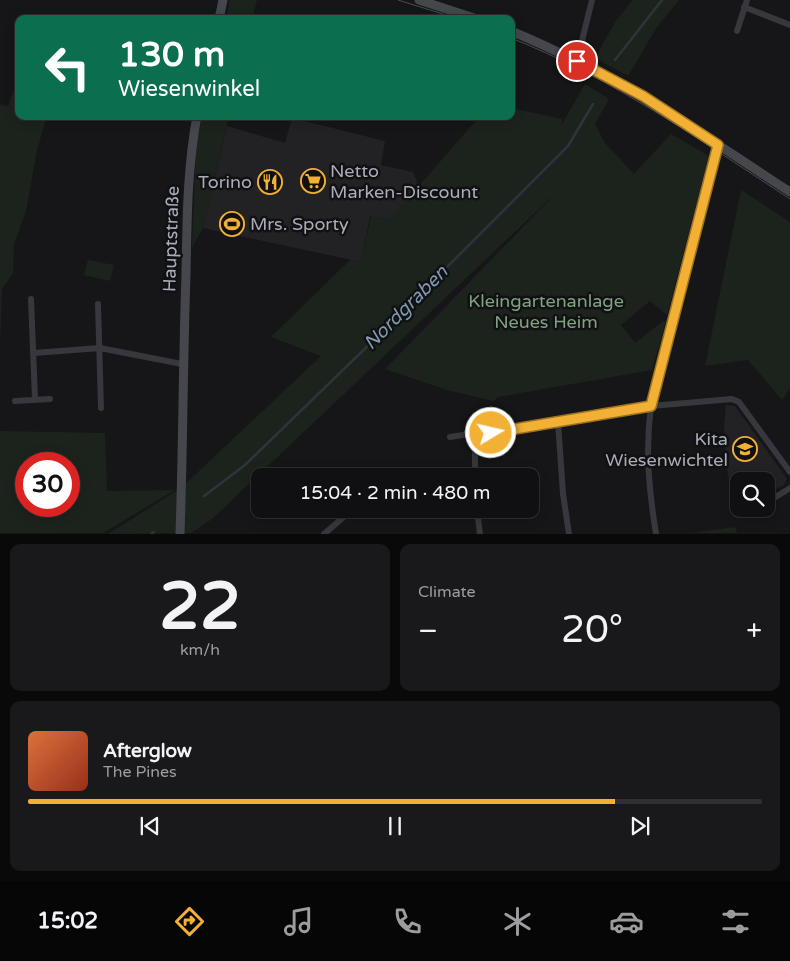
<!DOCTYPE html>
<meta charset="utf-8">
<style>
body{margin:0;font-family:"Varela Round",sans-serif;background:#19191b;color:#f1f3f6;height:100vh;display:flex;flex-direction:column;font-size:19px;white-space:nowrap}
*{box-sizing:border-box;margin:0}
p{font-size:16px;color:#9c9d9f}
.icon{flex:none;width:28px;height:28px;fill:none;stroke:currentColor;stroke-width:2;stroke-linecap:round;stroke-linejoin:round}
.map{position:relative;height:534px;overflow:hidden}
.details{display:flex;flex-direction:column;gap:10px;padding:10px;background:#09090a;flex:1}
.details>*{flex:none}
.guide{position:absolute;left:15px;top:15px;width:500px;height:105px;border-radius:10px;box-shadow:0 2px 12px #0003,0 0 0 1px #303032;background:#0b6e4f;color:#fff;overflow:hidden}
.controls{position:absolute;left:730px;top:472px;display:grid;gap:10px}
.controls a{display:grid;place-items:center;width:45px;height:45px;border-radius:10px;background:#101012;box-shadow:0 2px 12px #0003,0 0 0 1px #303032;font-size:25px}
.speed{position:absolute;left:15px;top:452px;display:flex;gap:10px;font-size:25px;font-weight:700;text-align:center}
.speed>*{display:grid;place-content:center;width:65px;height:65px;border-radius:50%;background:#101012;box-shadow:0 2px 12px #0003,0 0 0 1px #303032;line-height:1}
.speed .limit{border:8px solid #d22;background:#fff;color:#111}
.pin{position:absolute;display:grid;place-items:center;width:42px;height:42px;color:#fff;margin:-21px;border:2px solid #fff;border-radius:50%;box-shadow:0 1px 5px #0007}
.me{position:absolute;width:55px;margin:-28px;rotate:81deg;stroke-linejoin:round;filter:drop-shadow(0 0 4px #0008)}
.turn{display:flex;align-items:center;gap:18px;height:105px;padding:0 20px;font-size:22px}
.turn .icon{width:65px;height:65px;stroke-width:2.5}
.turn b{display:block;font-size:35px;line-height:42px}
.big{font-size:38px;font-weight:600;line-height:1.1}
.details .tile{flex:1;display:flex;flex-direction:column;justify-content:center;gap:8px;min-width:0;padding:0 18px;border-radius:10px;background:#19191b}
.details .dial{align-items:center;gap:0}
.dial b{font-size:65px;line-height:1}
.song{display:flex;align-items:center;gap:15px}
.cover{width:60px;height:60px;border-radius:8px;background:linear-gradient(135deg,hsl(20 70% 55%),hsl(10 70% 35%))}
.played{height:5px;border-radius:2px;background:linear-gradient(90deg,#f2b134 80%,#303032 80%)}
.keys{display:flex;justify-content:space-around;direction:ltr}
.heat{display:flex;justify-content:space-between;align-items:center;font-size:28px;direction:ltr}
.details .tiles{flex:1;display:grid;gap:10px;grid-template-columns:1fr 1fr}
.tile:last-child{grid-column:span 2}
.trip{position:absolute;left:251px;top:468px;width:288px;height:50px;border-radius:10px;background:#101012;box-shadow:0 2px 12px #0003,0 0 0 1px #303032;font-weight:600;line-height:50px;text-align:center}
.dock{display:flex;height:80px;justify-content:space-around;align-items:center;background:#060607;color:#9c9d9f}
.dock .icon{width:35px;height:35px}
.dock .selected{color:#f2b134}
.dock b{font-size:22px;color:#f1f3f6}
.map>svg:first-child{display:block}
.built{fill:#222225}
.green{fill:#1c231d;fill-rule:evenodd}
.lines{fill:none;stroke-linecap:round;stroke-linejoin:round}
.stream{stroke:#2c353c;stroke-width:2.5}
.street{stroke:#37383d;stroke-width:6}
.secondary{stroke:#45474d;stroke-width:9}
.tram{stroke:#4a4c52;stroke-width:1}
.route-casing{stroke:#9d7322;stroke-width:12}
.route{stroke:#f2b134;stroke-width:9}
.labels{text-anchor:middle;stroke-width:5;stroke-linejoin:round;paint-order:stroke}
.poi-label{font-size:18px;fill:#a8adb8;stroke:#111113;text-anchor:start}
.street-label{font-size:18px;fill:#a8adb8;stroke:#111113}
.park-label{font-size:18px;fill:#7fa381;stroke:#111113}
.water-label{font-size:19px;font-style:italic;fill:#7f9bb3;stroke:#111113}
</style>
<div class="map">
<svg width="790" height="534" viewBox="0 0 790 534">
<rect width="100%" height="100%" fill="#161618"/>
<path class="built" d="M292,118L385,141L381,165L413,172L419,187L389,220L370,216L361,262L203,228L227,126L285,143Z
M726,405L735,406L787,479L784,485L766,494V481H739V509L735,511L727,470L724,427Z"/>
<path class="green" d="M230,0H257L252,19H226Z
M633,0H679L657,27L628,76L595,58L615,22Z
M19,76V116H47L37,150L26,211L14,244L13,273L2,289L0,344V105L8,106Z
M585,84L609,99L595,124L605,143L634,174L671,134L709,156L667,315L650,301L621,325L635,343L663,321L666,322L652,370L498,397L493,401L447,390L385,369L557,192L212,519L191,533L108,534L181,488L321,356L271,337L350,260L361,262L371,216L389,220L480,116H511V108L562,119L561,126Z
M202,116H229L203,228L192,248L196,148Z
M741,190L790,222V388L782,400L748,360L705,366Z
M88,260L114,265L110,281L84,275Z
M0,431L105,433L107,491L175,490L103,533H0ZM26,464H69V506H26Z
M735,527L737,533H691Z"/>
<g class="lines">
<path class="stream" d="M615,60L662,0
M204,496L245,465L378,336L568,146L593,104
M151,534L154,532"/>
<path class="street" d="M744,7L790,25
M737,31L747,0
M577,61L592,0
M31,299L35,399
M98,304L101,408
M34,353L100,348L182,364
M15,401L50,399
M558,422L563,494L569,534
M475,435V476
M450,437L651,406L732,399L739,402L790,472
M766,503L790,488
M477,509L480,534
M761,511L762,509
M324,534L353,509
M656,534C649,490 645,450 651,406L718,145"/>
<path class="secondary" d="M419,0L477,19
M219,19L223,0
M511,31C615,74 697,131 790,192
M180,534C183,447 183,361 186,275C187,222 187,169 197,116"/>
<path class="tram" d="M398,0L459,19
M511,38C612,78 700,140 790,199"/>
</g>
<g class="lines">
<defs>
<path id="route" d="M491,433L651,406L718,145L643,96L577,61"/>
</defs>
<use href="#route" class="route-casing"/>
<use href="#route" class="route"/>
</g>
<defs>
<symbol id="supermarket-ring" viewBox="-11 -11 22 22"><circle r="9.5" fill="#111113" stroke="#f2b134" stroke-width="1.5"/><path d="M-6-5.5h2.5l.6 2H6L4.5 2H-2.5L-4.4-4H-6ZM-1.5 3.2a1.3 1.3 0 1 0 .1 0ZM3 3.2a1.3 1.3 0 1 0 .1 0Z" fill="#f2b134"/></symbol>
<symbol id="restaurant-ring" viewBox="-11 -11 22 22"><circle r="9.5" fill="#111113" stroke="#f2b134" stroke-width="1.5"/><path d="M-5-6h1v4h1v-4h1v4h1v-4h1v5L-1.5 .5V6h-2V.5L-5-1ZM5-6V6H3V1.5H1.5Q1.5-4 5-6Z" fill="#f2b134"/></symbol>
<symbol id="stadium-ring" viewBox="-11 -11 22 22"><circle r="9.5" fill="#111113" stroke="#f2b134" stroke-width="1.5"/><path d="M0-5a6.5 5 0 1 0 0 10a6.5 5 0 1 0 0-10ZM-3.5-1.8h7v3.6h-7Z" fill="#f2b134"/></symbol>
<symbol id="school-ring" viewBox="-11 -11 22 22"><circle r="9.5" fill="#111113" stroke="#f2b134" stroke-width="1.5"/><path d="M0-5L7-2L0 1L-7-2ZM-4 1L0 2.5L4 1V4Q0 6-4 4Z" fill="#f2b134"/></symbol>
</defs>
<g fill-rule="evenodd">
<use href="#supermarket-ring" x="299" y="167" width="28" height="28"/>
<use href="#restaurant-ring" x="256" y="168" width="28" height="28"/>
<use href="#stadium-ring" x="218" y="210" width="28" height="28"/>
<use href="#school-ring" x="731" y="435" width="28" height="28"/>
</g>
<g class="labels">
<g class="poi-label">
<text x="330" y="177">Netto<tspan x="330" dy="21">Marken-Discount</tspan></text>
<text x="252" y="188" text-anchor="end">Torino</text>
<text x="250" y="230">Mrs. Sporty</text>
<text x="728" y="445" text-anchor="end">Kita<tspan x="728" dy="21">Wiesenwichtel</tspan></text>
</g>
<g class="street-label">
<text transform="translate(171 239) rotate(-88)" y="6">Hauptstraße</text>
</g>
<g class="park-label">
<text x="546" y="307">Kleingartenanlage<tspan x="546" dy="21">Neues Heim</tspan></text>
</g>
<g class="water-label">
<text transform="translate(405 307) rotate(-45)" y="7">Nordgraben</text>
</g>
</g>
</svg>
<div class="controls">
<a><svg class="icon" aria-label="search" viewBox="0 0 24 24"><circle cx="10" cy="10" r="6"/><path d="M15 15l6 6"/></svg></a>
</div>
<div class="speed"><div class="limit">30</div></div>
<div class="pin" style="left:577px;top:61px;background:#d93025"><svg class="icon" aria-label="arrive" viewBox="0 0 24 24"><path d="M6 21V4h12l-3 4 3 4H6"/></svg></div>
<svg class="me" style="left:491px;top:433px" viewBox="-20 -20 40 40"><circle r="17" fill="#f2b134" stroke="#fff" stroke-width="3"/><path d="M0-11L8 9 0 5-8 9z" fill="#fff"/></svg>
<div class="trip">15:04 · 2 min · 480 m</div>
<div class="guide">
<div class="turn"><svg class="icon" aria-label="left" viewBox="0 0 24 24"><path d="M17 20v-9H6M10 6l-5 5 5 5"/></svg><div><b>130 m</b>Wiesenwinkel</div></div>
</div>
</div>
<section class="details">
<div class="tiles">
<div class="tile dial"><b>22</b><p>km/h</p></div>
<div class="tile"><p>Climate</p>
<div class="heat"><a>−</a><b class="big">20°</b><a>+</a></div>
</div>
<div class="tile">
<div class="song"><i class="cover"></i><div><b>Afterglow</b><p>The Pines</p></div></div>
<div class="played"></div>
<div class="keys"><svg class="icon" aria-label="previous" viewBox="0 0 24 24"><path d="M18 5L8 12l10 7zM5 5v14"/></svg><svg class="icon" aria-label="pause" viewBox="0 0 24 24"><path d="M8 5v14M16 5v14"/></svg><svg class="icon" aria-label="next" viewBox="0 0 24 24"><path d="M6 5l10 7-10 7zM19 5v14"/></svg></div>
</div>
</div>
</section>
<nav class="dock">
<b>15:02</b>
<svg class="icon selected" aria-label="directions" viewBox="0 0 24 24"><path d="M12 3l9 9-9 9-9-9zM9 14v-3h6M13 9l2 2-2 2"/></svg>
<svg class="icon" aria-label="music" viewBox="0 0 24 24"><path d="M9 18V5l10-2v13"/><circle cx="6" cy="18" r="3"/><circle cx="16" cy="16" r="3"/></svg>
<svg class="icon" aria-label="phone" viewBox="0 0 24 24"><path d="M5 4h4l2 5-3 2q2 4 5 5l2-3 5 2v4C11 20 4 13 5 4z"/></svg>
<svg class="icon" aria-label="climate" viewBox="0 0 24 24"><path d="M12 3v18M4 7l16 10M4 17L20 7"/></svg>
<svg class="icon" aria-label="car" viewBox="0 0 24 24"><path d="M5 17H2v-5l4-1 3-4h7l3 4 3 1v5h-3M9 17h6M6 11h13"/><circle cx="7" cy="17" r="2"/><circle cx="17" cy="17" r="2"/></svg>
<svg class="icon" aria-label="filters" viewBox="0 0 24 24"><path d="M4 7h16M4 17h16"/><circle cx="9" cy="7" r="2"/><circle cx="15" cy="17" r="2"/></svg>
</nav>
